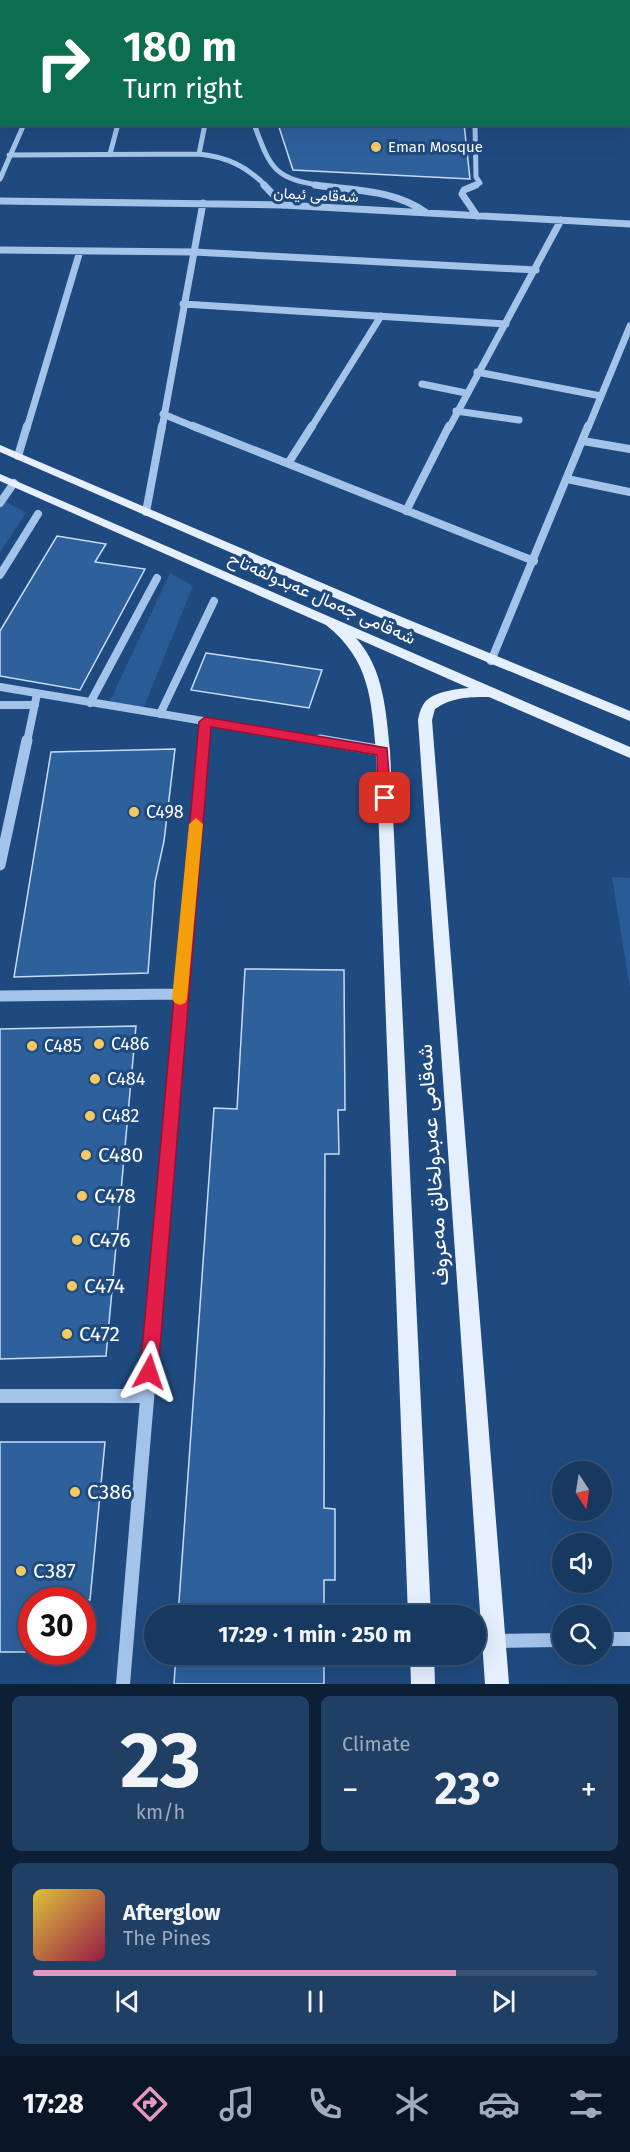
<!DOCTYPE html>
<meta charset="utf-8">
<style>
body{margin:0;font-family:"Fira Sans",Vazirmatn,sans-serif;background:#203f65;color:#f1f3f6;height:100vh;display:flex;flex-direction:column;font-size:22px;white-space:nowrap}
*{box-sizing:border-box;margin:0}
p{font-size:20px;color:#9eacbd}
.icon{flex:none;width:33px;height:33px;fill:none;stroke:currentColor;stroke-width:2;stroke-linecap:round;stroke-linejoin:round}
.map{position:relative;height:1684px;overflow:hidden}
.panel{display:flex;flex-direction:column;gap:12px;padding:12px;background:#0d1f34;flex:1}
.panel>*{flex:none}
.hud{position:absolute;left:0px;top:0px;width:630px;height:126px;box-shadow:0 6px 24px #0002,0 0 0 2px #365274;background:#0b6e4f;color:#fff;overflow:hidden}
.needle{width:39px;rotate:168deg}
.tools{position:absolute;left:552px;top:1461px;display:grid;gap:12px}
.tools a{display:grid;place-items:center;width:60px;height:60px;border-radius:50%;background:#17385f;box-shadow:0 6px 24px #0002,0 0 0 2px #365274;font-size:30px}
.speed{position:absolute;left:18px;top:1587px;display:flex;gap:12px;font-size:30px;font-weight:700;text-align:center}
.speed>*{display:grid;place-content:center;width:78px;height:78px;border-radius:50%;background:#17385f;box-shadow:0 6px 24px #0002,0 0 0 2px #365274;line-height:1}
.speed .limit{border:9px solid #d22;background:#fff;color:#111}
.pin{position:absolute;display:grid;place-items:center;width:51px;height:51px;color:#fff;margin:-26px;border-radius:12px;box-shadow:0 3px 9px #0006}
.me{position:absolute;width:66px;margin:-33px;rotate:5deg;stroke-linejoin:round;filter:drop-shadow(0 0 4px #0008)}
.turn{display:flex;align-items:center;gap:21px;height:126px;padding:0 24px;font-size:27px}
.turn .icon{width:78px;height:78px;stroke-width:2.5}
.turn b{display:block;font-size:42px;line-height:51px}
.big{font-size:45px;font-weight:700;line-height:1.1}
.panel .tile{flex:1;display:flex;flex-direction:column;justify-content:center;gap:9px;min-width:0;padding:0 21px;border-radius:9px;background:#203f65}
.panel .dial{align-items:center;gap:0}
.dial b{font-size:78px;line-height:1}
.song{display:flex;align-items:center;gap:18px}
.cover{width:72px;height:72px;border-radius:9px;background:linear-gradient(135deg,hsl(50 70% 55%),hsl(340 70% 35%))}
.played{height:6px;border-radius:3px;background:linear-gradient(90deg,#e797bd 75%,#365274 75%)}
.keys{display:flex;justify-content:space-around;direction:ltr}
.heat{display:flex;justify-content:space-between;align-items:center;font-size:33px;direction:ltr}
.panel .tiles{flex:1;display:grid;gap:12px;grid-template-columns:1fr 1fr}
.tile:last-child{grid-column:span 2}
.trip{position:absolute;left:144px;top:1605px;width:342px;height:60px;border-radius:30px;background:#17385f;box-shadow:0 6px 24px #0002,0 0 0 2px #365274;font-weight:700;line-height:60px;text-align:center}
.tab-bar{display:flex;height:96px;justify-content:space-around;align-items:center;background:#091626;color:#9eacbd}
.tab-bar .icon{width:42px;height:42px}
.tab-bar .selected{color:#e797bd}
.tab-bar b{font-size:27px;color:#f1f3f6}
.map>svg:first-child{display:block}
.green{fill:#295b97}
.building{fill:#2e609c;stroke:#c7ddf6;stroke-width:1.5}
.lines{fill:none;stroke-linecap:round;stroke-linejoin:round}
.minor-far4{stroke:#a3c3e8;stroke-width:5}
.minor-far3{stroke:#a3c3e8;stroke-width:7}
.minor-far2{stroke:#a3c3e8;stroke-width:8}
.minor-far1{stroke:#a3c3e8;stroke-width:11}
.minor{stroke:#a3c3e8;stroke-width:14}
.major{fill:#e5effd;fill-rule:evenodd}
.route{fill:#e11d48;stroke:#92132f;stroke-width:1.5}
.slow{fill:#f59e0b}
.poi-dot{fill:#f6ca63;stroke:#1f4a7f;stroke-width:2}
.labels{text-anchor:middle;stroke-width:6;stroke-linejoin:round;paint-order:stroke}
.far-poi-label{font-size:15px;fill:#fff;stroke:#1f4a7f;text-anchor:start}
.far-street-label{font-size:15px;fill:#fff;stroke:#1f4a7f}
.street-label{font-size:18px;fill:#fff;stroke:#1f4a7f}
.poi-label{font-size:18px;fill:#fff;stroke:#1f4a7f;text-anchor:start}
.near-poi-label{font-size:21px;fill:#fff;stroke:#1f4a7f;text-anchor:start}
.near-street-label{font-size:21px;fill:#fff;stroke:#1f4a7f}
</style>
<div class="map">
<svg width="630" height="1684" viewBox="0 0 630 1684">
<rect width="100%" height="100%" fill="#1f4a7f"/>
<path class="green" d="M1,499L26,513L0,552V502Z
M170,573L193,586L143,709L109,703Z
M612,877L630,878V988Z"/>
<path class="building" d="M278,124H464L470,179L293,170Z
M57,536L106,544L95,562L145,569L80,690L0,676V631Z
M206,653L269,662L322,670L309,708L191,690Z
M175,749L164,841L155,882L148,973L14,977L51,752Z
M245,969L344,970L345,1110H338L339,1154H325L324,1508L335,1509V1580H324V1616H178L214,1108L237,1109Z
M136,1026L106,1356L0,1359V1029Z
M0,1442H105L90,1600H32V1652H0Z
M176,1654H324V1684H174Z"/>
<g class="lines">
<path class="minor-far4" d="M128,2L130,0
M216,2L218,0
M299,2L301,0
M254,124C271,170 274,179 325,186
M110,154L118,124
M199,154C227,157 246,166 266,186
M9,155L199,154L205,124
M0,179L24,124
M473,186L480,183L476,177L475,124"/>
<path class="minor-far3" d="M264,185L283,205
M315,185C355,191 393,189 427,213
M476,185L464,190L462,194L477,216
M0,201L283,205L630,224
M0,250L194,252L536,270
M183,304L506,324
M477,372L601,396
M422,384L466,393
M456,411L519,420
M163,414L197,428
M27,428L80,251
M162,428L203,203
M311,428L381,316
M449,428L561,220
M588,428L630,326"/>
<path class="minor-far2" d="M193,426L534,561
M583,441L630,449
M18,456L27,426
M289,462L312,426
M567,479L630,492
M0,503L14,483
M406,511L449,426
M146,512L162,426
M0,575L38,514
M491,661L588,426
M0,687L329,742
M90,703L157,578
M0,705H35
M160,714L214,601
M27,742L37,694
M203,742L205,721"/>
<path class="minor-far1" d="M320,740L383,751
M0,865L27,740
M0,996L180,994
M168,1151L203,740"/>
<path class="minor" d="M0,1396H147
M602,1639H630
M494,1641L562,1640
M123,1684L168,1150"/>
<path class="major" d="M17,0H24L16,2Z
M38,0H45L37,2Z
M2,15V20H0V16Z
M0,33H2L0,39Z
M0,445L397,615L630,711V721L388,621L0,452Z
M0,474L630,747V758L489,697C469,697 452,697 435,709L432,720L509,1684H485L418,720C419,715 420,710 423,705C430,692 455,689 469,688L356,638C384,669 386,712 390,751L431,1616H408L376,751C371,699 370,660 326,625L0,481Z
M410,1654H434L435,1684H411Z"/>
</g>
<path class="route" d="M205,717L387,748L391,798L385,803L378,798L377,755L211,727L158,1372L156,1379L149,1382L142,1379L140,1372L199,722Z"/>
<path class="slow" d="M196,818L203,824L187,999L185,1003L180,1005L175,1003L172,999L189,824Z"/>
<g class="poi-dot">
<circle cx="376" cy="147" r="6"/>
<circle cx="134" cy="812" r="6"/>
<circle cx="99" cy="1044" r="6"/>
<circle cx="32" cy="1046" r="6"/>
<circle cx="95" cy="1079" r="6"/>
<circle cx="90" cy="1116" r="6"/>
<circle cx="86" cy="1155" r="6"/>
<circle cx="82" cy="1196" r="6"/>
<circle cx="77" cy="1240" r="6"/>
<circle cx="72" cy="1286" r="6"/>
<circle cx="67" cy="1334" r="6"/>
<circle cx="75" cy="1492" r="6"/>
<circle cx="21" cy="1571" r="6"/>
</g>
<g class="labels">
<g class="far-poi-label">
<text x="388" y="152">Eman Mosque</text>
</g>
<g class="far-street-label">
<text transform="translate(316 195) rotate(3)" y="5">شەقامی ئیمان</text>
</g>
<g class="street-label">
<text transform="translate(322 598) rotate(24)" y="6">شەقامی جەمال عەبدولفەتاح</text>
</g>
<g class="poi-label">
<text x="146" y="818">C498</text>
<text x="111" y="1050">C486</text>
<text x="44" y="1052">C485</text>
<text x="107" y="1085">C484</text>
<text x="102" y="1122">C482</text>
</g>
<g class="near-poi-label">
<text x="98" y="1162">C480</text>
<text x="94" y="1203">C478</text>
<text x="89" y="1247">C476</text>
<text x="84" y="1293">C474</text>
<text x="79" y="1341">C472</text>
<text x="87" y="1499">C386</text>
<text x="33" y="1578">C387</text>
</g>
<g class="near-street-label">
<text transform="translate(433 1165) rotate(-94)" y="7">شەقامی عەبدولخالق مەعروف</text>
</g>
</g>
</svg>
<div class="tools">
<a><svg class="needle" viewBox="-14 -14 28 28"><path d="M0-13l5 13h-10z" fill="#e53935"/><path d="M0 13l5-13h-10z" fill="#9eacbd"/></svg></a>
<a><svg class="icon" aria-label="sound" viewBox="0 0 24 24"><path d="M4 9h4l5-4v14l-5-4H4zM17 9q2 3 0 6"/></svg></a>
<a><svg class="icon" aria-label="search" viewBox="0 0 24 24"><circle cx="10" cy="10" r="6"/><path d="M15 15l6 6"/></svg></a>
</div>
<div class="speed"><div class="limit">30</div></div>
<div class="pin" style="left:385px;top:798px;background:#d93025"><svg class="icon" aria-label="arrive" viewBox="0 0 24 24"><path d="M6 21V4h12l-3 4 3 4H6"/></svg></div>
<svg class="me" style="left:149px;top:1372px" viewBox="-20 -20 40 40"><path d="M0-17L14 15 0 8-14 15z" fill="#e11d48" stroke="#fff" stroke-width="4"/></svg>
<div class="trip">17:29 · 1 min · 250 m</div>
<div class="hud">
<div class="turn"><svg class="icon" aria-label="right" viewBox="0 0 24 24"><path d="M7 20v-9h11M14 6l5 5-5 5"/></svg><div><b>180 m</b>Turn right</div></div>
</div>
</div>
<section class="panel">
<div class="tiles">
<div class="tile dial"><b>23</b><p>km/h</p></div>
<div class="tile"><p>Climate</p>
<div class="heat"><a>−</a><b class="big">23°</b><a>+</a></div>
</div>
<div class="tile">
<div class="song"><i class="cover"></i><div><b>Afterglow</b><p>The Pines</p></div></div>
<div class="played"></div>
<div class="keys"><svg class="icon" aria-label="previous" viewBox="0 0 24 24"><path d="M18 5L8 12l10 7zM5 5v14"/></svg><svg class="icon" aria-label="pause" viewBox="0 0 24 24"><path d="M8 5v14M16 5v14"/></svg><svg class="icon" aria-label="next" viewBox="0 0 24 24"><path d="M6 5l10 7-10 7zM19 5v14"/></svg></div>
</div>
</div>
</section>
<nav class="tab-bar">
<b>17:28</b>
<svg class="icon selected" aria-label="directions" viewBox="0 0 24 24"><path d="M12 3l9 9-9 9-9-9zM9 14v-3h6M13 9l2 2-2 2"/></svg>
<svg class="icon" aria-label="music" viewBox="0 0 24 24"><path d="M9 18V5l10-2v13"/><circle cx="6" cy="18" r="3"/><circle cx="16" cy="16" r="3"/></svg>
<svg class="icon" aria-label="phone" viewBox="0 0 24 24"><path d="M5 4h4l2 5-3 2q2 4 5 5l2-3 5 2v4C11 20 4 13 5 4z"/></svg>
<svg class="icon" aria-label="climate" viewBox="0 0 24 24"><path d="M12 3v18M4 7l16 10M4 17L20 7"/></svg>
<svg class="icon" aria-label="car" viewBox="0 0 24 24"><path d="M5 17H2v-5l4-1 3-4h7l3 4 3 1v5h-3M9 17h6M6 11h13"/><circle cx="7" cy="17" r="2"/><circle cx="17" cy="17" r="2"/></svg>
<svg class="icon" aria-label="filters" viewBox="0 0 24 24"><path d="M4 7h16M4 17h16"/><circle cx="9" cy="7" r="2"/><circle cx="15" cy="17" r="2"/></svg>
</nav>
